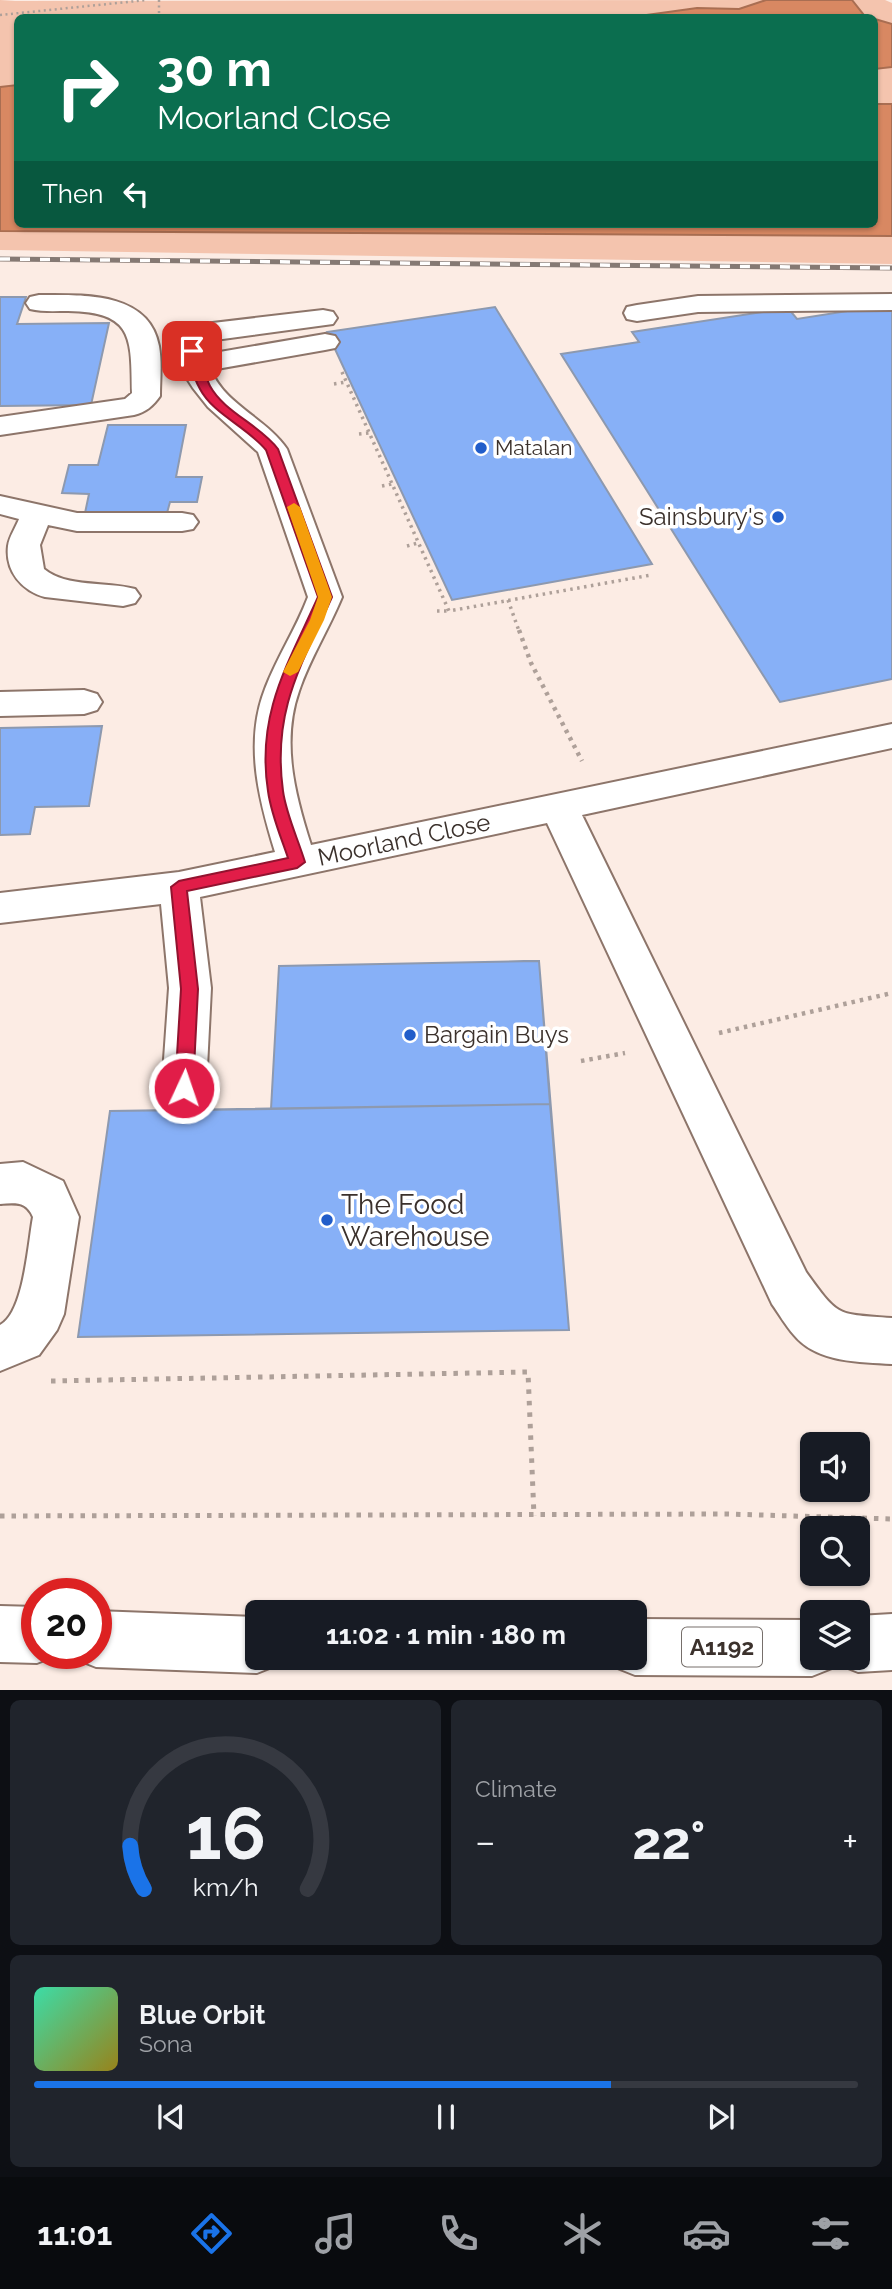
<!DOCTYPE html>
<meta charset="utf-8">
<style>
body{margin:0;font-family:Raleway,sans-serif;background:#20242c;color:#f1f3f6;height:100vh;display:flex;flex-direction:column;font-size:26px;white-space:nowrap}
*{box-sizing:border-box;margin:0}
p{font-size:23px;color:#9ea1a6}
.icon{flex:none;width:38px;height:38px;fill:none;stroke:currentColor;stroke-width:2;stroke-linecap:round;stroke-linejoin:round}
.map{position:relative;height:1690px;overflow:hidden}
.side{display:flex;flex-direction:column;gap:10px;padding:10px;background:#0d0f14;flex:1}
.side>*{flex:none}
.hud{position:absolute;left:14px;top:14px;width:864px;height:214px;border-radius:10px;box-shadow:0 2px 5px #0004;background:#0b6e4f;color:#fff;overflow:hidden}
.fabs{position:absolute;left:800px;top:1432px;display:grid;gap:14px}
.fabs a{display:grid;place-items:center;width:70px;height:70px;border-radius:10px;background:#171b24;box-shadow:0 2px 5px #0004;font-size:35px}
.speed{position:absolute;left:21px;top:1578px;display:flex;gap:14px;font-size:35px;font-weight:700;text-align:center}
.speed>*{display:grid;place-content:center;width:91px;height:91px;border-radius:50%;background:#171b24;box-shadow:0 2px 5px #0004;line-height:1}
.speed .limit{border:10px solid #d22;background:#fff;color:#111}
.pin{position:absolute;display:grid;place-items:center;width:60px;height:60px;color:#fff;margin:-30px;border-radius:14px;box-shadow:0 4px 10px #0006}
.me{position:absolute;width:77px;margin:-38px;rotate:3deg;stroke-linejoin:round;filter:drop-shadow(0 0 5px #0008)}
.turn{display:flex;align-items:center;gap:24px;height:147px;padding:0 28px;font-size:32px}
.turn .icon{width:91px;height:91px;stroke-width:2.5}
.turn b{display:block;font-size:49px;line-height:60px}
.then{display:flex;align-items:center;height:66px;padding:0 28px;background:#0003;gap:14px;font-size:26px}
.big{font-size:52px;font-weight:700;line-height:1.1}
.side .card{flex:1;display:flex;flex-direction:column;justify-content:center;gap:10px;min-width:0;padding:0 24px;border-radius:10px;background:#20242c}
.side .dial{align-items:center;gap:0}
.dial svg{height:182px;overflow:visible;fill:none;stroke:#363941;stroke-width:7;stroke-linecap:round;text-anchor:middle}
.dial text{fill:#f1f3f6;stroke:none}
.song{display:flex;align-items:center;gap:21px}
.cover{width:84px;height:84px;border-radius:10px;background:linear-gradient(135deg,hsl(160 70% 55%),hsl(50 70% 35%))}
.played{height:7px;border-radius:4px;background:linear-gradient(90deg,#1a73e8 70%,#363941 70%)}
.keys{display:flex;justify-content:space-around;direction:ltr}
.heat{display:flex;justify-content:space-between;align-items:center;font-size:38px;direction:ltr}
.side .tiles{flex:1;display:grid;gap:10px;grid-template-columns:1fr 1fr}
.card:last-child{grid-column:span 2}
.trip{position:absolute;left:245px;top:1600px;width:402px;height:70px;border-radius:10px;background:#171b24;box-shadow:0 2px 5px #0004;font-weight:700;line-height:70px;text-align:center}
.tab-bar{display:flex;height:112px;justify-content:space-around;align-items:center;background:#090b0e;color:#9ea1a6}
.tab-bar .icon{width:49px;height:49px}
.tab-bar .active{color:#1a73e8}
.tab-bar b{font-size:32px;color:#f1f3f6}
.map>svg:first-child{display:block}
.green{fill:#f4c4ae}
.water{fill:#d88862;stroke:#a96e52;stroke-width:2}
.building{fill:#87b0f7;stroke:#8d99af;stroke-width:2}
.lines{fill:none;stroke-linecap:round;stroke-linejoin:round}
.minor-casing{stroke:#8d756a;stroke-width:4}
.major-casing{stroke:#8d756a;stroke-width:4}
.path-far3{stroke:#aea099;stroke-width:2.5;stroke-dasharray:2 3.5;stroke-linecap:butt}
.path-far2{stroke:#aea099;stroke-width:3.5;stroke-dasharray:2.5 4.5;stroke-linecap:butt}
.path-far1{stroke:#aea099;stroke-width:4.5;stroke-dasharray:3.5 5;stroke-linecap:butt}
.path{stroke:#aea099;stroke-width:5;stroke-dasharray:4.5 7;stroke-linecap:butt}
.minor{fill:#fff;fill-rule:evenodd}
.major{fill:#fff;fill-rule:evenodd}
.rail-casing{stroke:#857973;stroke-width:5}
.rail{stroke:#fff;stroke-width:3.5;stroke-dasharray:10;stroke-linecap:butt}
.route{fill:#e11d48;stroke:#92132f;stroke-width:2}
.slow{fill:#f59e0b}
.poi-dot{fill:#215dca;stroke:#fff;stroke-width:2.5}
.labels{text-anchor:middle;stroke-width:7;stroke-linejoin:round;paint-order:stroke}
.far-poi-label{font-size:21px;fill:#3b312c;stroke:#fff;text-anchor:start}
.shield{fill:#fff;stroke:#766f6b;stroke-width:2}
.shield-label{font-size:23px;font-weight:bold;fill:#3b312c}
.poi-label{font-size:24px;fill:#3b312c;stroke:#fff;text-anchor:end}
.street-label{font-size:24px;fill:#3b312c;stroke:#fff}
.near-poi-label{font-size:28px;fill:#3b312c;stroke:#fff;text-anchor:start}
</style>
<div class="map">
<svg width="892" height="1691" viewBox="0 0 892 1691">
<rect width="100%" height="100%" fill="#fcece4"/>
<path class="green" d="M0,0L15,1L766,0L739,9L697,8L632,18H18L17,85L0,87Z
M852,0H885L892,3V24L864,15Z
M892,67V104H875V69Z
M0,231L892,236V264L0,250Z"/>
<path class="water" d="M766,0H852L864,15L872,17H632L697,8L739,9Z
M875,19L892,24V67L875,69Z
M17,85L18,224H875V104H892V236L0,231V87Z"/>
<path class="building" d="M0,297H26L17,324L109,323L91,405L0,406Z
M892,304V679L780,702L561,354L639,342L632,332L788,308L797,319Z
M495,307L652,564L452,600L327,332Z
M108,425H186L176,477H202L197,502H170L167,513H85L89,494L62,493L69,465H98Z
M102,726L89,806L35,807L30,834L0,835V728Z
M539,961L569,1330L78,1337L110,1111L271,1109L279,966Z
M539,961L550,1104L271,1109L279,966Z
M550,1104L569,1330L78,1337L110,1111Z"/>
<g class="lines">
<defs>
<path id="minor" d="M892,294V310L698,312L637,321L627,319L624,313L627,307L637,305L698,296Z
M39,295C82,295 149,291 159,346C162,363 160,380 160,396C153,406 146,412 134,415L0,435V417L125,399L132,393C131,338 134,312 68,311C55,311 42,312 30,309L26,303L30,297Z
M323,310L333,312L337,318L333,324L208,341V354L325,334L335,336L339,342L335,348L325,350L211,370C224,404 267,419 287,449L342,597C329,629 310,658 299,691C281,742 295,795 311,845L892,724V748L582,815L806,1272C839,1318 837,1314 892,1318V1364C860,1362 817,1363 794,1335C786,1326 779,1314 772,1304L547,823L200,897L211,988L206,1088L199,1101L184,1106L169,1101L162,1088L169,988L161,904L0,923V893L179,872L275,852C259,800 244,743 265,689C277,657 296,629 308,597L258,452L208,407L193,388L184,374L180,357V337L184,331L204,324Z
M0,496L77,513H182L193,515L198,522L193,529L182,531H77L48,525L40,545L44,569C67,588 106,581 135,589L140,596L135,603L123,606L45,597C22,591 5,571 8,546C9,537 16,527 19,519L0,514Z
M84,690L97,694L102,702L97,710L84,714L0,716V692Z
M23,1162L63,1181L79,1217L64,1314L57,1330L39,1355L0,1371V1325C24,1313 28,1243 33,1217C26,1201 15,1203 0,1204V1164Z"/>
<path id="major" d="M0,1606L37,1607V1654L57,1655L37,1663L0,1662Z
M96,1611L257,1617V1657H280L277,1665L257,1673L96,1667L76,1659L74,1654H96Z
M892,1614V1670L858,1672L838,1664L836,1658L832,1668L812,1676L635,1675L615,1667L611,1657H635V1619L812,1620V1657H858V1616Z"/>
</defs>
<use href="#minor" class="minor-casing"/>
<use href="#major" class="major-casing"/>
<path class="path-far3" d="M159,0V18
M0,15L147,0"/>
<path class="path-far2" d="M342,372L449,611L651,575
M334,384L346,382
M359,434L369,433
M382,486L392,484
M407,546L418,543
M508,600L519,631
M437,611H449"/>
<path class="path-far1" d="M519,630L531,663L582,761
M719,1033L892,993
M581,1061L625,1053"/>
<path class="path" d="M51,1381L528,1372L534,1516
M0,1516L728,1514L892,1519"/>
<use href="#minor" class="minor"/>
<use href="#major" class="major"/>
<defs>
<path id="rail" d="M0,259L892,268"/>
</defs>
<use href="#rail" class="rail-casing"/>
<use href="#rail" class="rail"/>
</g>
<path class="route" d="M192,348C203,353 204,375 210,386C224,412 260,425 278,449L332,597C301,666 272,711 283,791C286,814 298,839 305,862L297,868L187,891L198,989L193,1088L190,1094L184,1096L177,1094L175,1088L181,989L171,887L179,881L288,858C281,837 271,814 268,791C256,714 288,664 318,597L266,450C247,427 213,414 200,389C193,377 190,363 186,351Z"/>
<path class="slow" d="M294,503L300,507L332,597L324,620L298,672L290,676L283,672L310,620L318,597L287,507Z"/>
<g class="poi-dot">
<circle cx="481" cy="448" r="7"/>
<circle cx="778" cy="517" r="7"/>
<circle cx="410" cy="1035" r="7"/>
<circle cx="327" cy="1220" r="7"/>
</g>
<g class="labels">
<g class="far-poi-label">
<text x="495" y="455">Matalan</text>
</g>
<rect class="shield" x="682" y="1627.5" width="80" height="39" rx="5"/>
<g class="shield-label">
<text x="722" y="1655">A1192</text>
</g>
<g class="poi-label">
<text x="764" y="525">Sainsbury's</text>
<text x="424" y="1043" text-anchor="start">Bargain Buys</text>
</g>
<g class="street-label">
<text transform="translate(404 840) rotate(-12)" y="8">Moorland Close</text>
</g>
<g class="near-poi-label">
<text x="341" y="1214">The Food<tspan x="341" dy="32">Warehouse</tspan></text>
</g>
</g>
</svg>
<div class="fabs">
<a><svg class="icon" aria-label="sound" viewBox="0 0 24 24"><path d="M4 9h4l5-4v14l-5-4H4zM17 9q2 3 0 6"/></svg></a>
<a><svg class="icon" aria-label="search" viewBox="0 0 24 24"><circle cx="10" cy="10" r="6"/><path d="M15 15l6 6"/></svg></a>
<a><svg class="icon" aria-label="layers" viewBox="0 0 24 24"><path d="M12 4l9 5-9 5-9-5zM3 14l9 5 9-5"/></svg></a>
</div>
<div class="speed"><div class="limit">20</div></div>
<div class="pin" style="left:192px;top:351px;background:#d93025"><svg class="icon" aria-label="arrive" viewBox="0 0 24 24"><path d="M6 21V4h12l-3 4 3 4H6"/></svg></div>
<svg class="me" style="left:184px;top:1088px" viewBox="-20 -20 40 40"><circle r="17" fill="#e11d48" stroke="#fff" stroke-width="3"/><path d="M0-11L8 9 0 5-8 9z" fill="#fff"/></svg>
<div class="trip">11:02 · 1 min · 180 m</div>
<div class="hud">
<div class="turn"><svg class="icon" aria-label="right" viewBox="0 0 24 24"><path d="M7 20v-9h11M14 6l5 5-5 5"/></svg><div><b>30 m</b>Moorland Close</div></div>
<div class="then">Then<svg class="icon" aria-label="left" viewBox="0 0 24 24"><path d="M17 20v-9H6M10 6l-5 5 5 5"/></svg></div>
</div>
</div>
<section class="side">
<div class="tiles">
<div class="card dial"><svg viewBox="0 0 100 80">
<path d="M14 69A42 42 0 1 1 86 69"/>
<path d="M14 69A42 42 0 0 1 8 50" stroke="#1a73e8"/>
<text x="50" y="56" font-size="32" font-weight="700">16</text>
<text x="50" y="72" font-size="11">km/h</text>
</svg></div>
<div class="card"><p>Climate</p>
<div class="heat"><a>−</a><b class="big">22°</b><a>+</a></div>
</div>
<div class="card">
<div class="song"><i class="cover"></i><div><b>Blue Orbit</b><p>Sona</p></div></div>
<div class="played"></div>
<div class="keys"><svg class="icon" aria-label="previous" viewBox="0 0 24 24"><path d="M18 5L8 12l10 7zM5 5v14"/></svg><svg class="icon" aria-label="pause" viewBox="0 0 24 24"><path d="M8 5v14M16 5v14"/></svg><svg class="icon" aria-label="next" viewBox="0 0 24 24"><path d="M6 5l10 7-10 7zM19 5v14"/></svg></div>
</div>
</div>
</section>
<nav class="tab-bar">
<b>11:01</b>
<svg class="icon active" aria-label="directions" viewBox="0 0 24 24"><path d="M12 3l9 9-9 9-9-9zM9 14v-3h6M13 9l2 2-2 2"/></svg>
<svg class="icon" aria-label="music" viewBox="0 0 24 24"><path d="M9 18V5l10-2v13"/><circle cx="6" cy="18" r="3"/><circle cx="16" cy="16" r="3"/></svg>
<svg class="icon" aria-label="phone" viewBox="0 0 24 24"><path d="M5 4h4l2 5-3 2q2 4 5 5l2-3 5 2v4C11 20 4 13 5 4z"/></svg>
<svg class="icon" aria-label="climate" viewBox="0 0 24 24"><path d="M12 3v18M4 7l16 10M4 17L20 7"/></svg>
<svg class="icon" aria-label="car" viewBox="0 0 24 24"><path d="M5 17H2v-5l4-1 3-4h7l3 4 3 1v5h-3M9 17h6M6 11h13"/><circle cx="7" cy="17" r="2"/><circle cx="17" cy="17" r="2"/></svg>
<svg class="icon" aria-label="filters" viewBox="0 0 24 24"><path d="M4 7h16M4 17h16"/><circle cx="9" cy="7" r="2"/><circle cx="15" cy="17" r="2"/></svg>
</nav>
